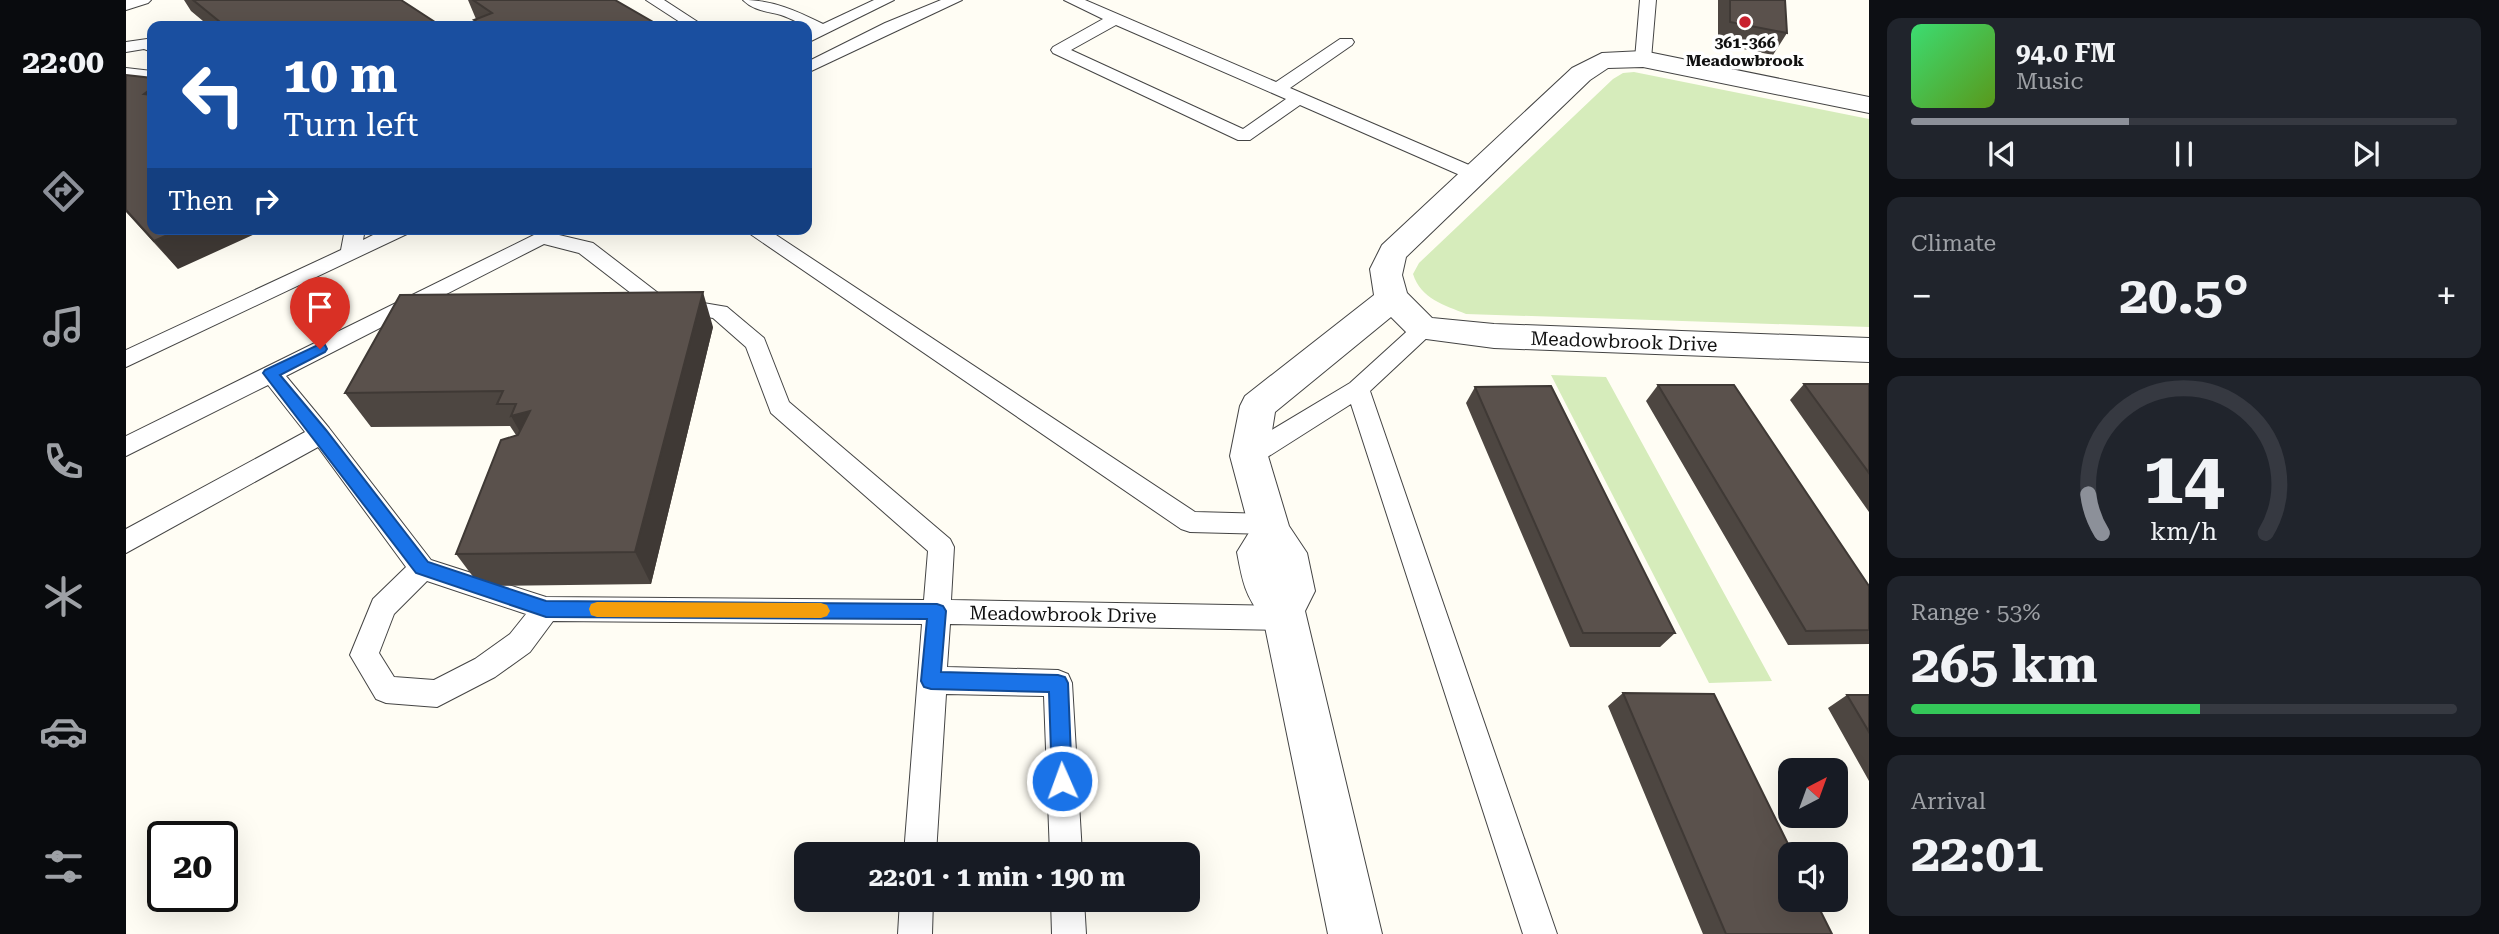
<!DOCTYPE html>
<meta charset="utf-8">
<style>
body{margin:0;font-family:"Roboto Serif",serif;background:#20242c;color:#f1f3f6;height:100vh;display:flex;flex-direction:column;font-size:26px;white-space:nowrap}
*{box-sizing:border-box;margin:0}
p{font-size:23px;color:#9ea1a6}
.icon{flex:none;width:38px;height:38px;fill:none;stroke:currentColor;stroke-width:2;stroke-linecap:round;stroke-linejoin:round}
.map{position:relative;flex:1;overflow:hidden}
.details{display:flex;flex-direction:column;gap:18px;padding:18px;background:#0d0f14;width:630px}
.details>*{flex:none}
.banner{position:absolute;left:21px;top:21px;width:665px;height:214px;border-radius:14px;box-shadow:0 7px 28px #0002;background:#1a4fa0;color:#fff;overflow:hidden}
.needle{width:46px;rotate:41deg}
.tools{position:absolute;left:1652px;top:758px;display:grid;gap:14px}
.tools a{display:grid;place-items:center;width:70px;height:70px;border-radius:14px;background:#171b24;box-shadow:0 7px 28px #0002;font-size:35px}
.speed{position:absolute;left:21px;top:821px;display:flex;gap:14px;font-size:35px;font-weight:700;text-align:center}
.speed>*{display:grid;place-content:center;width:91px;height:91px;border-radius:50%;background:#171b24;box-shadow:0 7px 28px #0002;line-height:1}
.speed .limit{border:4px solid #111;border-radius:10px;background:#fff;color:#111}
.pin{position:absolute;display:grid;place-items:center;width:60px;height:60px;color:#fff;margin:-72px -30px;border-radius:50% 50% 50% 0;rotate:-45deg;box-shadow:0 0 7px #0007}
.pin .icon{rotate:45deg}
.me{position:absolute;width:77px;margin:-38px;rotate:358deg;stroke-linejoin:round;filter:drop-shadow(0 0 5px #0008)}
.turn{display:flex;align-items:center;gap:24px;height:147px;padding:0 21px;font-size:32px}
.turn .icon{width:91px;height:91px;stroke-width:2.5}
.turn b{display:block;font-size:49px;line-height:60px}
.then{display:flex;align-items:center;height:66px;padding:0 21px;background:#0003;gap:14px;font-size:26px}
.big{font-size:52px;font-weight:700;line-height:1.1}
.details .widget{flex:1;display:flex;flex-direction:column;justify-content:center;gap:10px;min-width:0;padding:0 24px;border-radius:14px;background:#20242c}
.details .dial{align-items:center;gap:0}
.dial svg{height:182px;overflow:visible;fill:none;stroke:#363941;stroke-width:7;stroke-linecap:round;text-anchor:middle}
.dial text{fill:#f1f3f6;stroke:none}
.song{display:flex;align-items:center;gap:21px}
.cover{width:84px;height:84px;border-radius:10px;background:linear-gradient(135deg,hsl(140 70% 55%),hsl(90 70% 35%))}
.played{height:7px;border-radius:4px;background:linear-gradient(90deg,#8c9099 40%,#363941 40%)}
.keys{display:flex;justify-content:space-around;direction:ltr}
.heat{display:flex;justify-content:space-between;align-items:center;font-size:38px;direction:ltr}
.charge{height:10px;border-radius:5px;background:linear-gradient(90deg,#34c759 53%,#363941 0)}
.trip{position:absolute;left:668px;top:842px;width:406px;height:70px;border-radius:14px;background:#171b24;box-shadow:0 7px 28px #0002;font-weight:700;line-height:70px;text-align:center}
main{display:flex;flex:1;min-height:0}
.tabs{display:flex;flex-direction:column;width:126px;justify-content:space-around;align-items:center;background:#090b0e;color:#9ea1a6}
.tabs .icon{width:49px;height:49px}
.tabs .on{color:#8c9099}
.tabs b{font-size:32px;color:#f1f3f6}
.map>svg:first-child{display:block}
.green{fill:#d6ecbb}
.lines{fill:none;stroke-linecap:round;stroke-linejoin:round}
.lane-casing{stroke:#444;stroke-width:2}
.street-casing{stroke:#444;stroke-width:2}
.lane{fill:#fff;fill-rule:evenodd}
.street{fill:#fff;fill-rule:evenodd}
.wall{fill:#4d4641}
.shaded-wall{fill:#3f3935}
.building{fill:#5a514c;stroke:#3f3935;stroke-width:2}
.route{fill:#1a73e8;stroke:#114b97;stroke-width:2}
.slow{fill:#f59e0b}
.poi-dot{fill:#c8212e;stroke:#fff;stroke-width:2.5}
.labels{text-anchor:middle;stroke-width:7;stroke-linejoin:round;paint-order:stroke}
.far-poi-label{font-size:16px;font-weight:bold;fill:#111;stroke:#fff}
.street-label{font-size:19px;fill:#111;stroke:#fff}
</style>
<main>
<nav class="tabs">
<b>22:00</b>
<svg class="icon on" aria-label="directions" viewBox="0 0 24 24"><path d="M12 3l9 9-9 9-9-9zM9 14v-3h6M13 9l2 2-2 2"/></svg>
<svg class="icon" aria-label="music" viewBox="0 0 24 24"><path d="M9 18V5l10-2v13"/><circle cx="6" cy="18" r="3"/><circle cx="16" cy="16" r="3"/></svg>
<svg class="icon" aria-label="phone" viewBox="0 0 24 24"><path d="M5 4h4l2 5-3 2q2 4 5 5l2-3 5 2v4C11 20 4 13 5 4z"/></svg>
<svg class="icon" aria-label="climate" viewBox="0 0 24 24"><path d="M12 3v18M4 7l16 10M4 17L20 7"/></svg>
<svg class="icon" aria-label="car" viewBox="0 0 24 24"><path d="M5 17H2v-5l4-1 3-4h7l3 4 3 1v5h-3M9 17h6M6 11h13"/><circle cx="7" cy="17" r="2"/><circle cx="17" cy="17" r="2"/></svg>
<svg class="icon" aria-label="filters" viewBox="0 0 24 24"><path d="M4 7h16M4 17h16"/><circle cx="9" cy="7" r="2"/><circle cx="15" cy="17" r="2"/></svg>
</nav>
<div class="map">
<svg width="1743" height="934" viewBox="0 0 1743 934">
<rect width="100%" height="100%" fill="#fffdf4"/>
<path class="green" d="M1508,72L1743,119V327L1340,314C1318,305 1295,299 1287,274L1293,263L1487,79L1497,73Z
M1425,375L1480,377L1646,681L1583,683Z"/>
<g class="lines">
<defs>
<path id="lane" d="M0,0H25L22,3L0,10Z
M520,0H538L578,26H560Z
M617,0C647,0 671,11 697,24L748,0H768L681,43V32L685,30C678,25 664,18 655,15C641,11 628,11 617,0Z
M815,0H836L681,73V62L759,23Z
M938,0H959L1150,82L1214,39H1226L1228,42L1226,45L1164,88L1357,171L1359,175L1350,181L1343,179L1174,105L1124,140H1112L927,53L925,50L927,47L977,19ZM990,25L1160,99L1117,129L945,50Z
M1514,0H1530L1525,59L1517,64L1509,59Z
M21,39L26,41V52L18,49L0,52V42Z
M0,68L26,71V81L0,78Z
M219,229H239L237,240L259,229H286L283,233L0,367V350L215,250Z
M617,229H641L1069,512L1143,514L1152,517L1156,524L1152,531L1143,534L1064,532L1055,529Z
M416,231L467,243L536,296L601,307L638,338L663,402L824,539L828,547L825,600L1159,606L1169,609L1173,618L1169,627L1159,630L824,624L821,667L932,670L942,674L946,683L956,854H924L918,696L820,694L810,854H778L796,624L427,621L404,652L369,677L311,707L260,703L250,699L224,655L247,599L280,567L192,447L0,553V529L179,432L142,385L0,456V436ZM418,244L453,253L523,307L587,318L620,347L645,413L802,551L798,600L420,597L305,560L203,428L160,376ZM301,581L400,614L384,634L349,659L308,680L268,677L253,653L268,614Z
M1297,322L1305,324L1308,329L1305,334L1244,391L1431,934H1397L1225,404L1132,463L1123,465L1114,463L1111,456L1114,449L1224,383L1289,324Z
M774,900H807L806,934H772Z
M925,900H958L960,934H926Z"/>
<path id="street" d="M1517,51L1743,97V113L1517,67L1482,68L1464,80L1280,257L1276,275L1281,293L1306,318L1368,324L1743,338V362L1368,348L1285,337L1265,317L1149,412L1142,456L1163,526L1181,553L1189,591L1179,611L1256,934H1202L1137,617C1119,597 1116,579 1111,552L1124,531L1104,456L1114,406L1119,396L1248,295L1244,269L1256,245L1446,68L1476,53Z"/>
</defs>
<use href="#lane" class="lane-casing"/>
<use href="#street" class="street-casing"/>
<use href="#lane" class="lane"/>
<use href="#street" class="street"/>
</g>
<path class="wall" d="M58,0H275L315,26H83L65,11Z
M342,0H489L534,26H350L348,20L350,19Z
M1592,0H1659L1661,33L1647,55L1592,44Z
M0,75L52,269L0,212Z
M587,327L525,584L354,586L330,554L390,435L384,426L245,427L219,393Z
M1678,384H1743V512L1664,400Z
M1532,385L1743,586V644L1662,645L1520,401Z
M1349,387L1549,633L1534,647H1444L1340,403Z
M1497,693L1706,934H1577L1482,706Z
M1721,695H1743V781L1702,708Z"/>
<path class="shaded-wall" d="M378,22L380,26H367Z
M26,88V106L18,94Z
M55,229H140L52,269L28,241Z
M577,292L587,327L525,584L509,552Z
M404,411V450L385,416Z"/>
<path class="building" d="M67,0H275L315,26H99Z
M347,0H489L534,26H384L378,22L367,26H357L348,20L366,13Z
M1604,0H1659L1661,33L1604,22Z
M0,75L26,78V88L18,94L26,95V229H55L28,241L0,210Z
M577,292L509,552L330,554L375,440L392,435L404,411L385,416L390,404H371L377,391L219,393L274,295Z
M1678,384H1743V473Z
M1532,385H1608L1743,586V630L1680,631Z
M1425,386L1549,633H1457L1349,387Z
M1497,693L1588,694L1667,854H1664V900H1689L1706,934H1600Z
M1721,695H1743V732Z"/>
<path class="route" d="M194,344L199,345L201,349L199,352L154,375L200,430L302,562L420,601L811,604L817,606L820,611L815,672L932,675L939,677L942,683L946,781L944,788L936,791L929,788L926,781L923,692L805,689L798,687L795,681L801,619L420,617L290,573L137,373L139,370Z"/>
<path class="slow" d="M471,602L695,603L701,605L704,611L701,616L695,618L471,617L465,615L463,609L465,604Z"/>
<circle class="poi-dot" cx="1619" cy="22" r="7"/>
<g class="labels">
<g class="far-poi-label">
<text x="1619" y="48">361-366<tspan x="1619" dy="18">Meadowbrook</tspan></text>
</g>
<g class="street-label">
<text transform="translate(1498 341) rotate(2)" y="7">Meadowbrook Drive</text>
<text transform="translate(937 614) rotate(1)" y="7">Meadowbrook Drive</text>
</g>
</g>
</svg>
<div class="tools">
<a><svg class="needle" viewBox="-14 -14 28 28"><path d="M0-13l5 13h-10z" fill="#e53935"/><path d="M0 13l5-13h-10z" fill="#9ea1a6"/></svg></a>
<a><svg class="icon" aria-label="sound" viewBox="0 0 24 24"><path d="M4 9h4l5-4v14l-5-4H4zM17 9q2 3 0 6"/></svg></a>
</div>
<div class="speed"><div class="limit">20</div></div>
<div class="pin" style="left:194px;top:349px;background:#d93025"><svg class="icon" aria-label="arrive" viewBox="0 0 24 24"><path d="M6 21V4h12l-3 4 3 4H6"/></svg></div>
<svg class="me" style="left:936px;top:781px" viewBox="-20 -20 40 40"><circle r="17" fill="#1a73e8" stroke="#fff" stroke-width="3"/><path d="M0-11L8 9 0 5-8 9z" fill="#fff"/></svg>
<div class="trip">22:01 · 1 min · 190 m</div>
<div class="banner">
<div class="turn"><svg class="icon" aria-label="left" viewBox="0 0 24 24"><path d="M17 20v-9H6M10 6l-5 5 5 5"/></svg><div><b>10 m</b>Turn left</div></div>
<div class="then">Then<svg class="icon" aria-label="right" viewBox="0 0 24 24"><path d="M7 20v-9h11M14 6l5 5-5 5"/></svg></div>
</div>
</div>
<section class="details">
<div class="widget">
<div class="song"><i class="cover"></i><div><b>94.0 FM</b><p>Music</p></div></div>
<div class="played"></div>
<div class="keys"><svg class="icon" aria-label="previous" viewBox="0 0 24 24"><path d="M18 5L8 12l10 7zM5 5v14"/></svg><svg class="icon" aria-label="pause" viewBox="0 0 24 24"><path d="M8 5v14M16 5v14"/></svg><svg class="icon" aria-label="next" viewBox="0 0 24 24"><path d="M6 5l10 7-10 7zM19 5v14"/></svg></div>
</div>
<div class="widget"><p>Climate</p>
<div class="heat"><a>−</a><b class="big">20.5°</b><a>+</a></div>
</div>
<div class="widget dial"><svg viewBox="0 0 100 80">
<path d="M14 69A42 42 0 1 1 86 69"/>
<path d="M14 69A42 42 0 0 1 8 52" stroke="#8c9099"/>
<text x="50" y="56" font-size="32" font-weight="700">14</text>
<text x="50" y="72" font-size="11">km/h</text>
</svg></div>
<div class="widget"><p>Range · 53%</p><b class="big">265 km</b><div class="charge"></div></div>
<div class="widget"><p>Arrival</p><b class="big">22:01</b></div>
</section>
</main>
